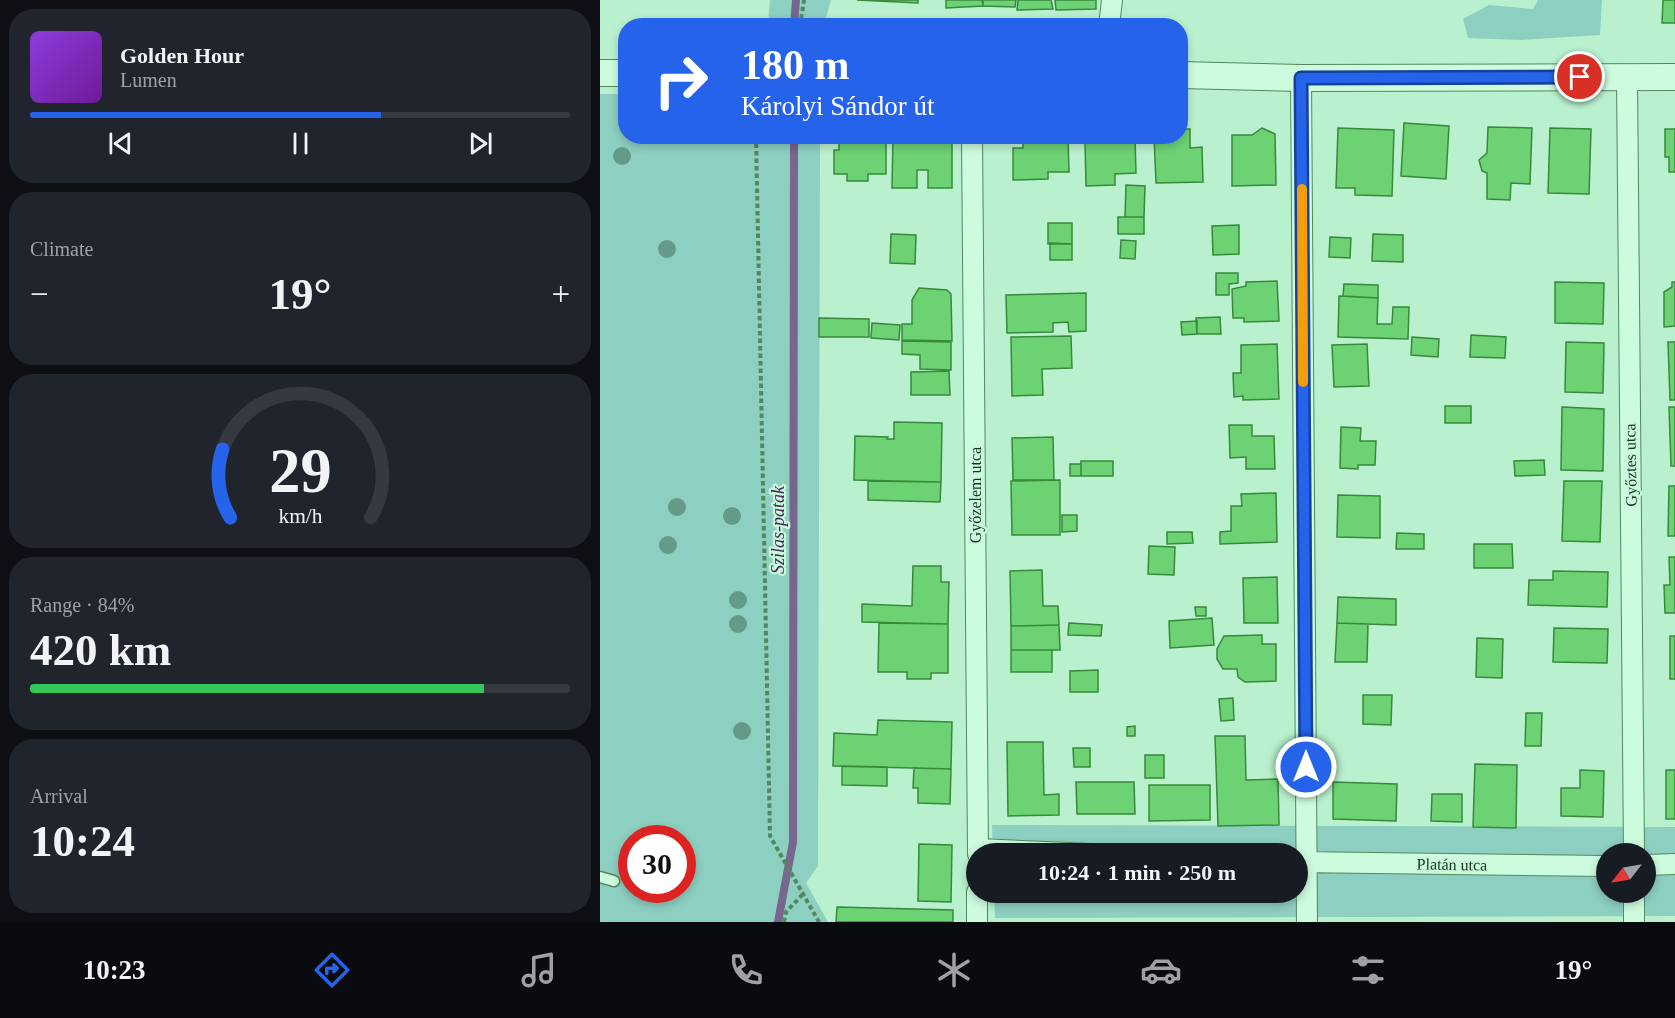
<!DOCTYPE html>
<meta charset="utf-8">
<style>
body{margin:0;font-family:Georgia,serif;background:#20242c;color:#f1f3f6;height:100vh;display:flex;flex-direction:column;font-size:22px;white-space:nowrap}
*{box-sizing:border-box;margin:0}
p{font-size:20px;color:#9ea1a6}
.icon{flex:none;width:33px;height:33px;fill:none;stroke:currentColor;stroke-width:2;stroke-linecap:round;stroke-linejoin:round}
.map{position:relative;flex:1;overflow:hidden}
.panel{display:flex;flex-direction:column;gap:9px;padding:9px;background:#0d0f14;width:600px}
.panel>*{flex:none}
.top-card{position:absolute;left:18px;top:18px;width:570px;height:126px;border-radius:24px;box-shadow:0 3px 9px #0003;background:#2563eb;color:#fff;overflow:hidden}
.needle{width:39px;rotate:239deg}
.buttons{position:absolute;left:996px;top:843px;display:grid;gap:12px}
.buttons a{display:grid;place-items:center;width:60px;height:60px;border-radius:50%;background:#171b24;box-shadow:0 3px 9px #0003;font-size:30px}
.speed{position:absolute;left:18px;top:825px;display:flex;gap:12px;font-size:30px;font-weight:700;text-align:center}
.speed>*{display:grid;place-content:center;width:78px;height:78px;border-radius:50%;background:#171b24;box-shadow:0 3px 9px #0003;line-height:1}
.speed .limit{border:9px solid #d22;background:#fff;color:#111}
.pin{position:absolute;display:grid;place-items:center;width:51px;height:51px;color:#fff;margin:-26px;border:3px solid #fff;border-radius:50%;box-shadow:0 2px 6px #0007}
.me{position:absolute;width:66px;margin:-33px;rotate:0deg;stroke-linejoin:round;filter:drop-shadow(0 0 4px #0008)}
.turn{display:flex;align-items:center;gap:21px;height:126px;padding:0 24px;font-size:27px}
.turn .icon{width:78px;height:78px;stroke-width:2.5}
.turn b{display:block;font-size:42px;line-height:51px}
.big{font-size:45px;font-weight:700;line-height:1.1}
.panel .widget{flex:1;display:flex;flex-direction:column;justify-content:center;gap:9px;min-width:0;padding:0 21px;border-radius:24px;background:#20242c}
.panel .dial{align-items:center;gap:0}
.dial svg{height:156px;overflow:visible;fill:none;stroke:#363941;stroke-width:7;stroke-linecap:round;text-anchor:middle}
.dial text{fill:#f1f3f6;stroke:none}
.song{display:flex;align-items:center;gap:18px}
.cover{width:72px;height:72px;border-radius:9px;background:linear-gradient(135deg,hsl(270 70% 55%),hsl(280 70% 35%))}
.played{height:6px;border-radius:3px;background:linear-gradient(90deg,#2563eb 65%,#363941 65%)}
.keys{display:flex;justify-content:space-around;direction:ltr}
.heat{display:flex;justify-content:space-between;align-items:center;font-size:33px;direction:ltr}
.charge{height:9px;border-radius:4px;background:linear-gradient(90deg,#34c759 84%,#363941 0)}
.trip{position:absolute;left:366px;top:843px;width:342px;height:60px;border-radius:30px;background:#171b24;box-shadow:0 3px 9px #0003;font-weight:700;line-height:60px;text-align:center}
.menu{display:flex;height:96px;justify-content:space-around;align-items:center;background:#090b0e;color:#9ea1a6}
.menu .icon{width:42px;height:42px}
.menu .active{color:#2563eb}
.menu b{font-size:27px;color:#f1f3f6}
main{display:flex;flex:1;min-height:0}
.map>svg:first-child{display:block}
.green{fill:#8dcfc1;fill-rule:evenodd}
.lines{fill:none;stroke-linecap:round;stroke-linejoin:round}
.stream{stroke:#77668e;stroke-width:8}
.building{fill:#6cd274;stroke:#37893c;stroke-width:1.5}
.service-casing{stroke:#53885e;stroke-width:13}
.minor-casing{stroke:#53885e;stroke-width:22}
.tertiary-casing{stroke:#53885e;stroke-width:28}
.path{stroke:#53885e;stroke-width:4;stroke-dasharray:4.5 3;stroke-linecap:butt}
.service{stroke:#ccfbde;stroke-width:10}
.minor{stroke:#ccfbde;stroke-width:20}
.tertiary{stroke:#ccfbde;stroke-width:26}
.tree{fill:#649b88}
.route-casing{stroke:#184099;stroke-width:15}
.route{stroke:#2563eb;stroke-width:10}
.slow{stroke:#f59e0b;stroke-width:10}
.labels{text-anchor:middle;stroke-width:4.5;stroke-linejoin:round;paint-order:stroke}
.street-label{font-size:16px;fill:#19361e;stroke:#c9f8db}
.water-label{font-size:18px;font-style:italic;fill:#442757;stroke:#c9f8db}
</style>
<main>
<section class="panel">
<div class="widget">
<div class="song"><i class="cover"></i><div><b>Golden Hour</b><p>Lumen</p></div></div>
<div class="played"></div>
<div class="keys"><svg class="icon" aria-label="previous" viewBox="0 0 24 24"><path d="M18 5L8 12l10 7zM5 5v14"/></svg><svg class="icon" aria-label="pause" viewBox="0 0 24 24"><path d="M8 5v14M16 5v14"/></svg><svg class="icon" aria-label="next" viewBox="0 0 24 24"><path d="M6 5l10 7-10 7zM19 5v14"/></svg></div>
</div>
<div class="widget"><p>Climate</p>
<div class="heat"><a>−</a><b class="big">19°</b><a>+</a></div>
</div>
<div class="widget dial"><svg viewBox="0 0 100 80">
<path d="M14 69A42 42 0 1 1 86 69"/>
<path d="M14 69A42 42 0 0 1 10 34" stroke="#2563eb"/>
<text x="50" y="56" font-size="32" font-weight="700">29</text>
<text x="50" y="72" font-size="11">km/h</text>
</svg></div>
<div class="widget"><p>Range · 84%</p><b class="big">420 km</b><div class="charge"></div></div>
<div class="widget"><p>Arrival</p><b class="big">10:24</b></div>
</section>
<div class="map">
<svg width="1075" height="922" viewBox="0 0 1075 922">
<rect width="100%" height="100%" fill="#b9f1ce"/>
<path class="green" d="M170,0H231L224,25H168Z
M938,0H1002L1000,35L921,40L868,38L863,19L889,5L933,9Z
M0,94H25L26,136L220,137L218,866L206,883L228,922H0ZM32,838H82V890H32Z
M392,825L1075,827V916L395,918L394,893L698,892V854L393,853ZM1006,854H1046V892H1006Z"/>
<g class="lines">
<path class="stream" d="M194,26L196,0
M178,922L193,842L194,136"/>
</g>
<path class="building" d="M257,0H318V3Z
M346,0H382L383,6L346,8Z
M383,0H416L415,7L383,6Z
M418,0H451L453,9L417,10Z
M455,0H496V9L456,10Z
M1063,0H1075V23H1062Z
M804,123L849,126L846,179L801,176Z
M888,127L932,128L930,184L911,183L910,200L887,199V173L882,171L879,160L887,153Z
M662,128L675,134L676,185L632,186V135H652Z
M738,128L794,130L792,196L755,195V188H736Z
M950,128L991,129L989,194L948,193Z
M580,129H590V148L602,147L603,182L556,183L554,136H580Z
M1065,129H1075V172H1069V157H1065Z
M239,136H286V174H268V181H247V174H234V150H239Z
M293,136H352V188H328V170H317V188H292Z
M423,136H468L469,172H448V179L413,180V148H423Z
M506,136H535L536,173L515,174V185L486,186L485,142L506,141Z
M526,185L545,186L544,217H525Z
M518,217H544V234H518Z
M448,223H472V244H448Z
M639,225V254L613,255L612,226Z
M291,234L316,235L315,264L290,263Z
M773,234L803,235V262L772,261Z
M730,237L751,238L750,258L729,257Z
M521,240L536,241L535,259L520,258Z
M450,243L472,244V260H450Z
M616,273H638V283L629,284V295H616Z
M677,281L679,321L644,322V318H633L632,289L646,286V282Z
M955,282L1004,283L1003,324L955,323Z
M1072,282H1075V326L1064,327V292L1072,287Z
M744,284L778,285V298L743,296Z
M319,288L347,290L351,294L352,341L302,340V324H312V300Z
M486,293V331L469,332L468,322L453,323V332L407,333L406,295Z
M739,296L778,298L777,324H792L793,307H809L808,339L738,337Z
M620,317L621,334H597L596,318Z
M219,318L269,319V337H219Z
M597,321V334L582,335L581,322Z
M272,323L300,325L299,340L271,338Z
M871,335L906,337L905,358L870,357Z
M471,336L472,368L442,369L443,395L412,396L411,337Z
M812,337L839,339L838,357L811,355Z
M302,341L351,342V370L320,369V355L302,354Z
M966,342L1004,343L1003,393L965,392Z
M1068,342H1075V400H1070Z
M677,344L679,399L643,400V396L634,397L633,373H641V345Z
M767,344L769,386L734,387L732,345Z
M349,371L350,395H311V372Z
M845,406H871V423H845Z
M962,407L1004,409L1003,471L961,470Z
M1069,407H1075V466H1071Z
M294,422L342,423L341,482L254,480L255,436L288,437L287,439H294Z
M629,425H652V436H674L675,469H646V457L630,458Z
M741,427L761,428L760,441H776L775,465H758V469L740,468Z
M453,437L454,480H413L412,438Z
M944,460L945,475L915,476L914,461Z
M481,461H513V476H481Z
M470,464H481V476H470Z
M460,480V535H412L411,481Z
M268,481L341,482L340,502L268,500Z
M964,481H1002L1000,542L962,541Z
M1069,486H1075V536H1068Z
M676,493L677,542L620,544V532L631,531V506H642L641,494Z
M738,495L780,496V538L737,537Z
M462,515H477V531L462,532Z
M567,532H592L593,543L567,544Z
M797,533L824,534V549H796Z
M874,544H912L913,568H874Z
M549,546L575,547L574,575L548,574Z
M1069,557H1075V613H1065L1064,585H1070Z
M313,566H341V582H349L348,624L262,622V604L312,606Z
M442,570L443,606H458L459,625L411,626L410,571Z
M953,571L1008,572L1007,607L928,605L929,580H953Z
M677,577L678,623H644L643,578Z
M738,597L796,599V625L737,623Z
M595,607H606V616H596Z
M612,618L614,645L570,648L569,621Z
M279,623L348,624V673H331V679H307V672H278Z
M469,623L502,625L501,636L468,635Z
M737,623L768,624L767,662H735Z
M459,625L460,650H411V626Z
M954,628L1008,629L1007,663L953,662Z
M662,635V644H676V681L645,682L638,677L637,669H623L617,659V649L624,636Z
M1070,636H1075V679H1070Z
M877,638L903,639L902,678L876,677Z
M411,650H452V672H411Z
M498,670V692H470V671Z
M763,695H792L791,725L763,724Z
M633,698L634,720L621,721L619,699Z
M926,713H942L941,746H925Z
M278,720L352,722L351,769L233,766L234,733L277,735Z
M535,726V736H527V727Z
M615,736H645L646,780L678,779L679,825L618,826Z
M407,742H443L444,795L459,794V815L408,816Z
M473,748H490V767H474Z
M545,755H564V778H545Z
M875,764L917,765L916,828L873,827Z
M242,766L287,767V786L242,785Z
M314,768L351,769L350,804L318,803V788H313Z
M980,770L1004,771L1003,817L961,816V788H980Z
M1066,770H1075V819H1066Z
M476,782H534L535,814H477Z
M733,782L797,784L796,821L733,819Z
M549,785H610V820L549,821Z
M832,794H862V822L831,821Z
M319,844L352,845L351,902L318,901Z
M237,907L353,910V922H236Z"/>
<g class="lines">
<defs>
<path id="service" d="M0,877L14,881"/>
<path id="minor" d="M509,26L512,0
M1027,77L1034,854
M701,78L707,922
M372,136L378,854
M378,849L492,854
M698,862L1006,866
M1046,865L1075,864
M1034,892V922
M377,922V892"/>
<path id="tertiary" d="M0,73H26
M580,75L701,78L1075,77"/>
</defs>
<use href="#service" class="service-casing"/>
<use href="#minor" class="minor-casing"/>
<use href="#tertiary" class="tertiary-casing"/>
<path class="path" d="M200,26L204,0
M156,136L170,836L219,922
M184,922L186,912L202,895"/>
<use href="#service" class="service"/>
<use href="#minor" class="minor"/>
<use href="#tertiary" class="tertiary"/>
</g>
<g class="tree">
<circle cx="22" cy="156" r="9"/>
<circle cx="67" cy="249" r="9"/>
<circle cx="77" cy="507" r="9"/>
<circle cx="132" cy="516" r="9"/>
<circle cx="68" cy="545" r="9"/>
<circle cx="138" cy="600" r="9"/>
<circle cx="138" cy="624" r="9"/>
<circle cx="142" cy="731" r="9"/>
</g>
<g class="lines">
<defs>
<path id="route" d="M706,767L701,78L980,77"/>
</defs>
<use href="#route" class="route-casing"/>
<use href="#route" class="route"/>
<path class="slow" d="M702,189L703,382"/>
</g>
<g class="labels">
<g class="street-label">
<text transform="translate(1030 465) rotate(-91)" y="6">Győztes utca</text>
<text transform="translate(375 495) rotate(-90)" y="6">Győzelem utca</text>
<text transform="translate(852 864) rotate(1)" y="6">Platán utca</text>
</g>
<g class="water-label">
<text transform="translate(178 530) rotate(-90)" y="6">Szilas-patak</text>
</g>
</g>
</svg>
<div class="buttons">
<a><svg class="needle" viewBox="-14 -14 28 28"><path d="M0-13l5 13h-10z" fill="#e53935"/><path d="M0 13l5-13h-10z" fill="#9ea1a6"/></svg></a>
</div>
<div class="speed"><div class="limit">30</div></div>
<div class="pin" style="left:980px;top:77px;background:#d93025"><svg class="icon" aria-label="arrive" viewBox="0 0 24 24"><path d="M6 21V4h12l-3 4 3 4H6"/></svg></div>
<svg class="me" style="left:706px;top:767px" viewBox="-20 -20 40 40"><circle r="17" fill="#2563eb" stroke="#fff" stroke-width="3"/><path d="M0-11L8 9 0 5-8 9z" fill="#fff"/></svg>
<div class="trip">10:24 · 1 min · 250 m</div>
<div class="top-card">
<div class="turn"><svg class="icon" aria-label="right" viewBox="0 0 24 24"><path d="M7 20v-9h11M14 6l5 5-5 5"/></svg><div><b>180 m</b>Károlyi Sándor út</div></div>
</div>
</div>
</main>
<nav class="menu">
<b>10:23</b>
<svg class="icon active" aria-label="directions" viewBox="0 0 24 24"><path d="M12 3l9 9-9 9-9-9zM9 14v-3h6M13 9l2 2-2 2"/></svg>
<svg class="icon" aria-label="music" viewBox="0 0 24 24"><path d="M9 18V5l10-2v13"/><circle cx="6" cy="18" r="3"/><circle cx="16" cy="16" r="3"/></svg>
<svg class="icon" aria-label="phone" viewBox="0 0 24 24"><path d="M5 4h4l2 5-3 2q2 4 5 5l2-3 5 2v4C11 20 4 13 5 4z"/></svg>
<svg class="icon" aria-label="climate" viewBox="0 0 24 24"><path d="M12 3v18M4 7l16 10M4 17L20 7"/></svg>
<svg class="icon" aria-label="car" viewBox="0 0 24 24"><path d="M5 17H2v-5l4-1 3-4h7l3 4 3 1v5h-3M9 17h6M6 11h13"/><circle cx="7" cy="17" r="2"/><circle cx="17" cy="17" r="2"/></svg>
<svg class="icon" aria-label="filters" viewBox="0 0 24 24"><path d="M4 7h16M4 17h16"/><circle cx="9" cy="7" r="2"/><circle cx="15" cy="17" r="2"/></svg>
<b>19°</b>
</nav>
